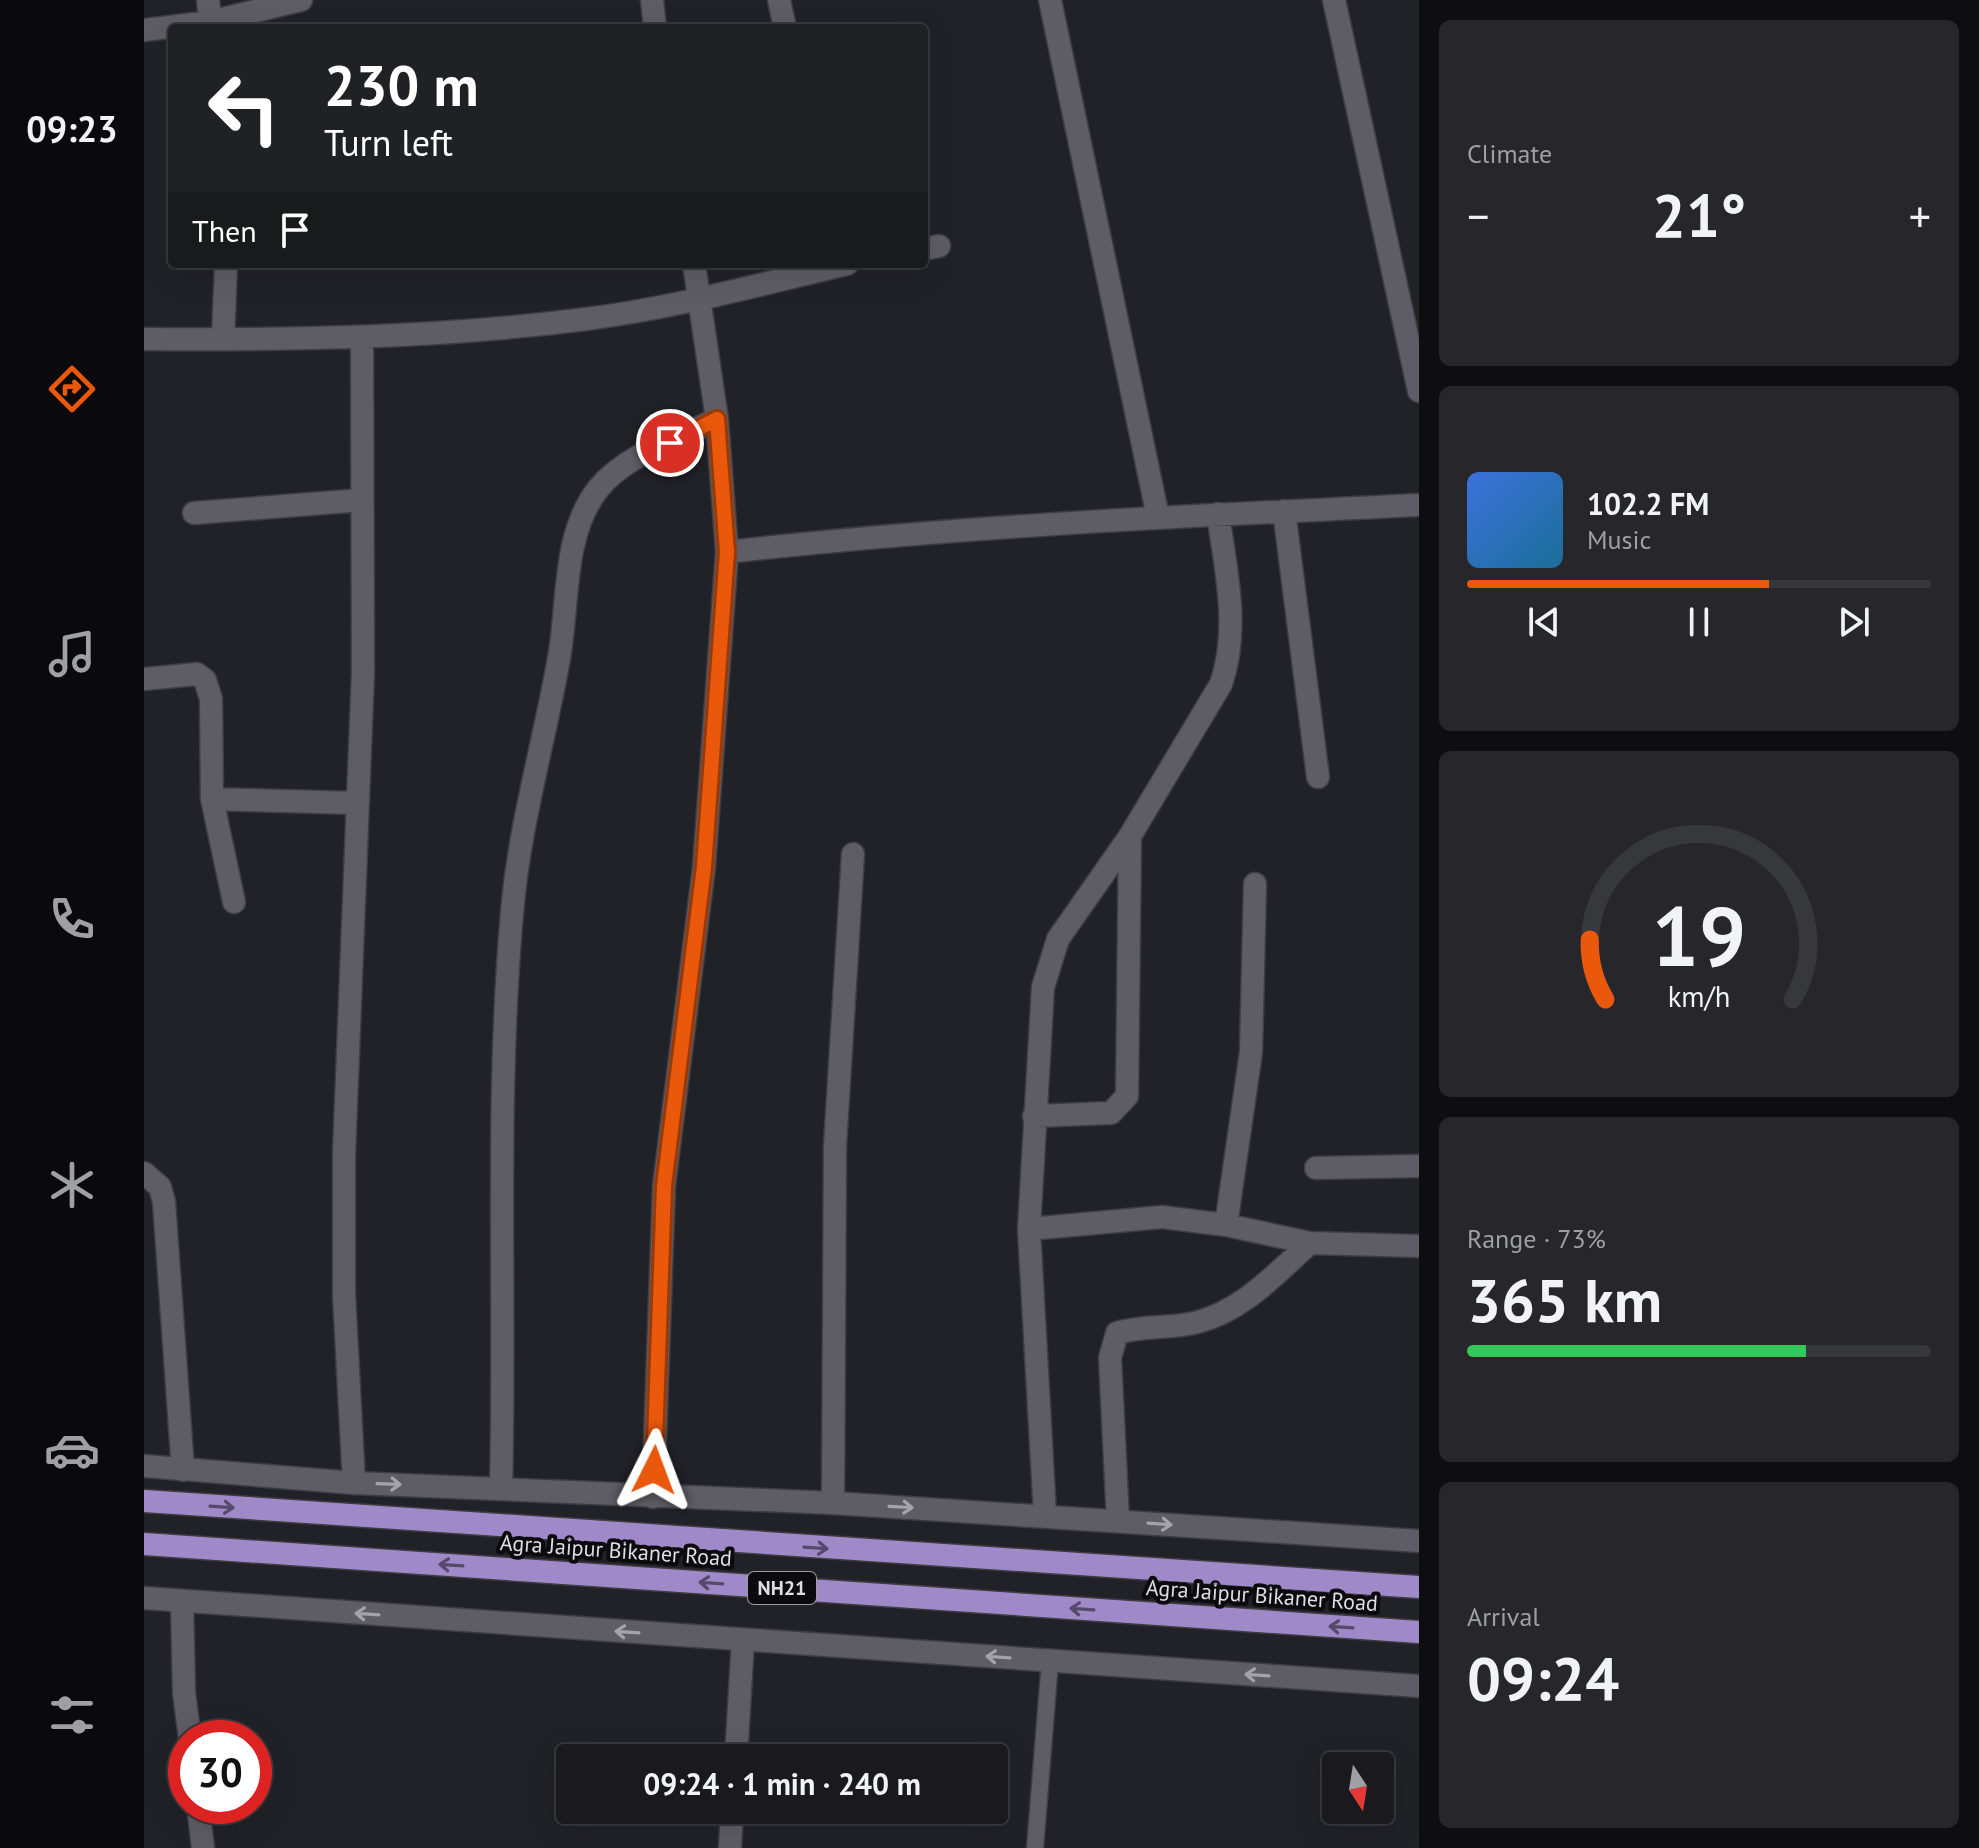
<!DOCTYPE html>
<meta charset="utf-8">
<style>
body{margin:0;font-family:"PT Sans",sans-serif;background:#26262b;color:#f1f3f6;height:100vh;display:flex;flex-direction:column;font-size:30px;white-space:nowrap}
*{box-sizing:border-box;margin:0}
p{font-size:26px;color:#9fa0a4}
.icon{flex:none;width:44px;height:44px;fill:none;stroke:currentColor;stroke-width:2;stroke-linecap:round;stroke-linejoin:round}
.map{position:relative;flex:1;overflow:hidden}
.side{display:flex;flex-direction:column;gap:20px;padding:20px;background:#0e0e10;width:560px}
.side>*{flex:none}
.hud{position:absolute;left:24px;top:24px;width:760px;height:244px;border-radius:8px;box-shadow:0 8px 32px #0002,0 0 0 2px #37383c;background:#202124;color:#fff;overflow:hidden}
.needle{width:52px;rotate:168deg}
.tools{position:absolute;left:1178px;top:1752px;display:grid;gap:16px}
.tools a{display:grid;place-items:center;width:72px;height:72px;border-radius:8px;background:#19191e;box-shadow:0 8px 32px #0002,0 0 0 2px #37383c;font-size:40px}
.speed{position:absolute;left:24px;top:1720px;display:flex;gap:16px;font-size:40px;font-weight:700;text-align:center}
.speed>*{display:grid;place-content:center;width:104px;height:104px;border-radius:50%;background:#19191e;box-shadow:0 8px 32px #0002,0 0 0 2px #37383c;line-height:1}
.speed .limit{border:12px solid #d22;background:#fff;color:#111}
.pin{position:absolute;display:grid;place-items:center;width:68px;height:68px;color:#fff;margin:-34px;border:4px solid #fff;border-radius:50%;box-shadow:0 2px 8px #0007}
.me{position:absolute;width:88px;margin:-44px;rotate:3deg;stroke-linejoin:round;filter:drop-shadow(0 0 6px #0008)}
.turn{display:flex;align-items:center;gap:28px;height:168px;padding:0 24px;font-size:36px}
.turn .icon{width:104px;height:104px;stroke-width:2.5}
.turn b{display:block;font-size:56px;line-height:68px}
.then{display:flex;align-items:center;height:76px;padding:0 24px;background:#0003;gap:16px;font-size:30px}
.big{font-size:60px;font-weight:800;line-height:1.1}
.side .card{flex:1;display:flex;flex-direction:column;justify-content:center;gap:12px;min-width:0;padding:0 28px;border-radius:12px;background:#26262b}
.side .dial{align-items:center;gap:0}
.dial svg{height:208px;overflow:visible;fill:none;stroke:#37383c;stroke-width:7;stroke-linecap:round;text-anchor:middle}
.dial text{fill:#f1f3f6;stroke:none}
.song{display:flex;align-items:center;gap:24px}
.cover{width:96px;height:96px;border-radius:12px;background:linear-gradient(135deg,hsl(220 70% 55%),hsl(200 70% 35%))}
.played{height:8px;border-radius:4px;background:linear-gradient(90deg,#ea580c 65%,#37383c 65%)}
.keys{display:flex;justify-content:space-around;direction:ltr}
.heat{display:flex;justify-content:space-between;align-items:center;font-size:44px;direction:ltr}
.charge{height:12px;border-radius:6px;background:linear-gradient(90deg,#34c759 73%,#37383c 0)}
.trip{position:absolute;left:412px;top:1744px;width:452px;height:80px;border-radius:8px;background:#19191e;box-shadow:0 8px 32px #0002,0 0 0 2px #37383c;font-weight:800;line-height:80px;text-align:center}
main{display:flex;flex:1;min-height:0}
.tab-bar{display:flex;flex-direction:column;width:144px;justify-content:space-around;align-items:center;background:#0a0a0c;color:#9fa0a4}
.tab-bar .icon{width:56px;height:56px}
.tab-bar .current{color:#ea580c}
.tab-bar b{font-size:36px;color:#f1f3f6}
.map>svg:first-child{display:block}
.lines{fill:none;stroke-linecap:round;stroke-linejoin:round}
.service-casing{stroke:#3d3d43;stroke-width:19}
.minor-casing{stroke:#3d3d43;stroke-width:25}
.tertiary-casing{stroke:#3d3d43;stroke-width:25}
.trunk-casing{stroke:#3d3d43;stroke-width:25}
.service{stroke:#5e5d65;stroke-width:16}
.minor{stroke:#5e5d65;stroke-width:22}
.tertiary{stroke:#5e5d65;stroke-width:22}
.trunk{stroke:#a089c8;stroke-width:22}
.oneway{stroke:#a4a3aa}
.oneway2{stroke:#564a6b}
.route-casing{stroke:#983908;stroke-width:20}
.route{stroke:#ea580c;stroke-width:14}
.labels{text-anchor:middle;stroke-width:8;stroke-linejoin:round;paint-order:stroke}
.shield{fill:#0b0b0e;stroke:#9e9ea2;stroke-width:2}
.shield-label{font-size:20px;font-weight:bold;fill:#dddde2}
.street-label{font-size:22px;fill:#dddde2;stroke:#0b0b0e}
</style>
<main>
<nav class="tab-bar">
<b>09:23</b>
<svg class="icon current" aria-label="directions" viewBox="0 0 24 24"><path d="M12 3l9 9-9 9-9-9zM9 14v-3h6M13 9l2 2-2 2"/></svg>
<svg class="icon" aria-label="music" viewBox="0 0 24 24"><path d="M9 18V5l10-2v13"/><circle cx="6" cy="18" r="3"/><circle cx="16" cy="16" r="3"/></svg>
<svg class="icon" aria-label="phone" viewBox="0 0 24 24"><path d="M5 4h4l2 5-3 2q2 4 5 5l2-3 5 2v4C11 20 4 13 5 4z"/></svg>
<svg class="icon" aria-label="climate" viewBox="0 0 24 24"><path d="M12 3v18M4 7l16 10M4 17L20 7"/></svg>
<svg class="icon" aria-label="car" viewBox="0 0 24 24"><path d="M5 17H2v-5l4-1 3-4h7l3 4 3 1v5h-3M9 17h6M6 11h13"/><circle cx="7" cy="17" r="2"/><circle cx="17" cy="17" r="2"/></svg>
<svg class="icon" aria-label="filters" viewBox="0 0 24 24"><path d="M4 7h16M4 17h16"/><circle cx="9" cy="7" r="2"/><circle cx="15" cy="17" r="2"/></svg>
</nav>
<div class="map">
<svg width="1275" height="1848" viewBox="0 0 1275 1848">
<rect width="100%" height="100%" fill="#212128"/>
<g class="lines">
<defs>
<path id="service" d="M891,1848L906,1661"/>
<path id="minor" d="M64,0L67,28
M508,0L511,28
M635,0L641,28
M906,0L1014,517
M1190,0L1275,391
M0,30L66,22L157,0
M780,249L795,246
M550,264L573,419L583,552
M0,339C148,340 295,338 442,319C531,308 617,284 703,264
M79,339L82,264
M1140,511L1174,777
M50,513L218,500
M0,679L53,674L61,680L67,699L68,799L90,902
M68,799L214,803
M890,1116L967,1113L983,1096L986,836
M1172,1168L1275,1166
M0,1173L16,1187L20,1202L39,1470
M1082,1225L1107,1052L1111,884
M885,1229L1018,1217L1082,1225L1166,1243L1275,1246
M210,1483L200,1295V1154L219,672L218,339
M357,1488C362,1296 351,1105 368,913C375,827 400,743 415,658C425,603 418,535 454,489C481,455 535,438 573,419
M509,1497L520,1186L560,867L583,552C813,526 1044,516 1275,505
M689,1503L691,1146L709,854
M901,1515L885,1229L899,987L914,939L986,836L1077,684C1096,628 1082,572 1074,514
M974,1521L966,1358L973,1333C1000,1325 1028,1329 1054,1322C1100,1310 1132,1273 1166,1243
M38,1601L40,1693L46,1738
M592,1758L599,1640
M54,1806L59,1848
M586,1848L588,1810"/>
<path id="tertiary" d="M0,1466L210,1483L689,1503L1275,1541
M0,1598L1275,1686"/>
<path id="trunk" d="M0,1501L1275,1587
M0,1544L1275,1632"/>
</defs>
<use href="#service" class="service-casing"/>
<use href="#minor" class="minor-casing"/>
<use href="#tertiary" class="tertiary-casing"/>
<use href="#trunk" class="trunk-casing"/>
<use href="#service" class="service"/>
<use href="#minor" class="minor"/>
<use href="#tertiary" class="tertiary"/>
<use href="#trunk" class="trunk"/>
</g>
<defs><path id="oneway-shaft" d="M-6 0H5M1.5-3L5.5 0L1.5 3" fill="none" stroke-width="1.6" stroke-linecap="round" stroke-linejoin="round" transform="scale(2)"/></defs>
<g class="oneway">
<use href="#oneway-shaft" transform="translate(245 1484) rotate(2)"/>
<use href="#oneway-shaft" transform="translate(757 1507) rotate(3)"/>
<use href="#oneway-shaft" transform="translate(1016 1524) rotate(4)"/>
<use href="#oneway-shaft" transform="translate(223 1614) rotate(-176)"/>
<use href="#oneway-shaft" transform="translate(483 1632) rotate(-176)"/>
<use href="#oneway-shaft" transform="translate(854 1657) rotate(-176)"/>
<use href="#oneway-shaft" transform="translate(1113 1675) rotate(-176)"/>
</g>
<g class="oneway2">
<use href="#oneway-shaft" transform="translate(78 1507) rotate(4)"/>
<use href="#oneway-shaft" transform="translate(672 1548) rotate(4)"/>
<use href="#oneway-shaft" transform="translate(307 1565) rotate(-176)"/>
<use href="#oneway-shaft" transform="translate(567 1583) rotate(-176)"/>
<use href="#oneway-shaft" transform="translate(938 1609) rotate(-176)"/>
<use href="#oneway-shaft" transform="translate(1197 1627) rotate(-176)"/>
</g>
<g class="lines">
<defs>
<path id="route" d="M510,1470L520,1186L560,867L583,552L573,419L526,443"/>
</defs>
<use href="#route" class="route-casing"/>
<use href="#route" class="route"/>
</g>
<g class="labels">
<rect class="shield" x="604" y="1572" width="68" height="32" rx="6"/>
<g class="shield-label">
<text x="638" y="1595">NH21</text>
</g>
<g class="street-label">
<text transform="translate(472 1550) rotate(4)" y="8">Agra Jaipur Bikaner Road</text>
<text transform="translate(1118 1595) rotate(4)" y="8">Agra Jaipur Bikaner Road</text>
</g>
</g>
</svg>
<div class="tools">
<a><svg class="needle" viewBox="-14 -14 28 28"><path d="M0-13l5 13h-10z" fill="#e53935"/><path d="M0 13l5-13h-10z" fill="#9fa0a4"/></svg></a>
</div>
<div class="speed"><div class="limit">30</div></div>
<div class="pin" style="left:526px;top:443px;background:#d93025"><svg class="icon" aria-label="arrive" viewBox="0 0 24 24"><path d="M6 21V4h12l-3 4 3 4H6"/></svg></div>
<svg class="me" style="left:510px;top:1470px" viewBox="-20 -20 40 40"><path d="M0-17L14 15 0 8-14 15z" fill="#ea580c" stroke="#fff" stroke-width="4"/></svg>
<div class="trip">09:24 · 1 min · 240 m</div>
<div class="hud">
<div class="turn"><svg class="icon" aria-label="left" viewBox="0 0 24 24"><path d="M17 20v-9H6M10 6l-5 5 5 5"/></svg><div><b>230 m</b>Turn left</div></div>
<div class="then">Then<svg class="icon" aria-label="arrive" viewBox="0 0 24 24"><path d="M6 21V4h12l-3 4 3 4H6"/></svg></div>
</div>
</div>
<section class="side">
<div class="card"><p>Climate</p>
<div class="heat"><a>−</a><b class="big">21°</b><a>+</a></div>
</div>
<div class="card">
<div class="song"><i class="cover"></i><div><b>102.2 FM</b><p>Music</p></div></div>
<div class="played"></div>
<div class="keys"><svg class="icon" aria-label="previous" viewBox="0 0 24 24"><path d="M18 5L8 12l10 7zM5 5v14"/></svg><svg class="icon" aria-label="pause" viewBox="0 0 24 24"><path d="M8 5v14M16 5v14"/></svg><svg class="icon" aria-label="next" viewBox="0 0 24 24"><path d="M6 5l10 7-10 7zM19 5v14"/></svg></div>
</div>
<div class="card dial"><svg viewBox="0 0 100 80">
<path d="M14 69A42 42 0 1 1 86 69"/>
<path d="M14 69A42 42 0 0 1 8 46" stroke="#ea580c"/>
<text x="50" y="56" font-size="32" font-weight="700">19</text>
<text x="50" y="72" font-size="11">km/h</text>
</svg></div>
<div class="card"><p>Range · 73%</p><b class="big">365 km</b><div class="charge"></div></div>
<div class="card"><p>Arrival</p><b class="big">09:24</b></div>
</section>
</main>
